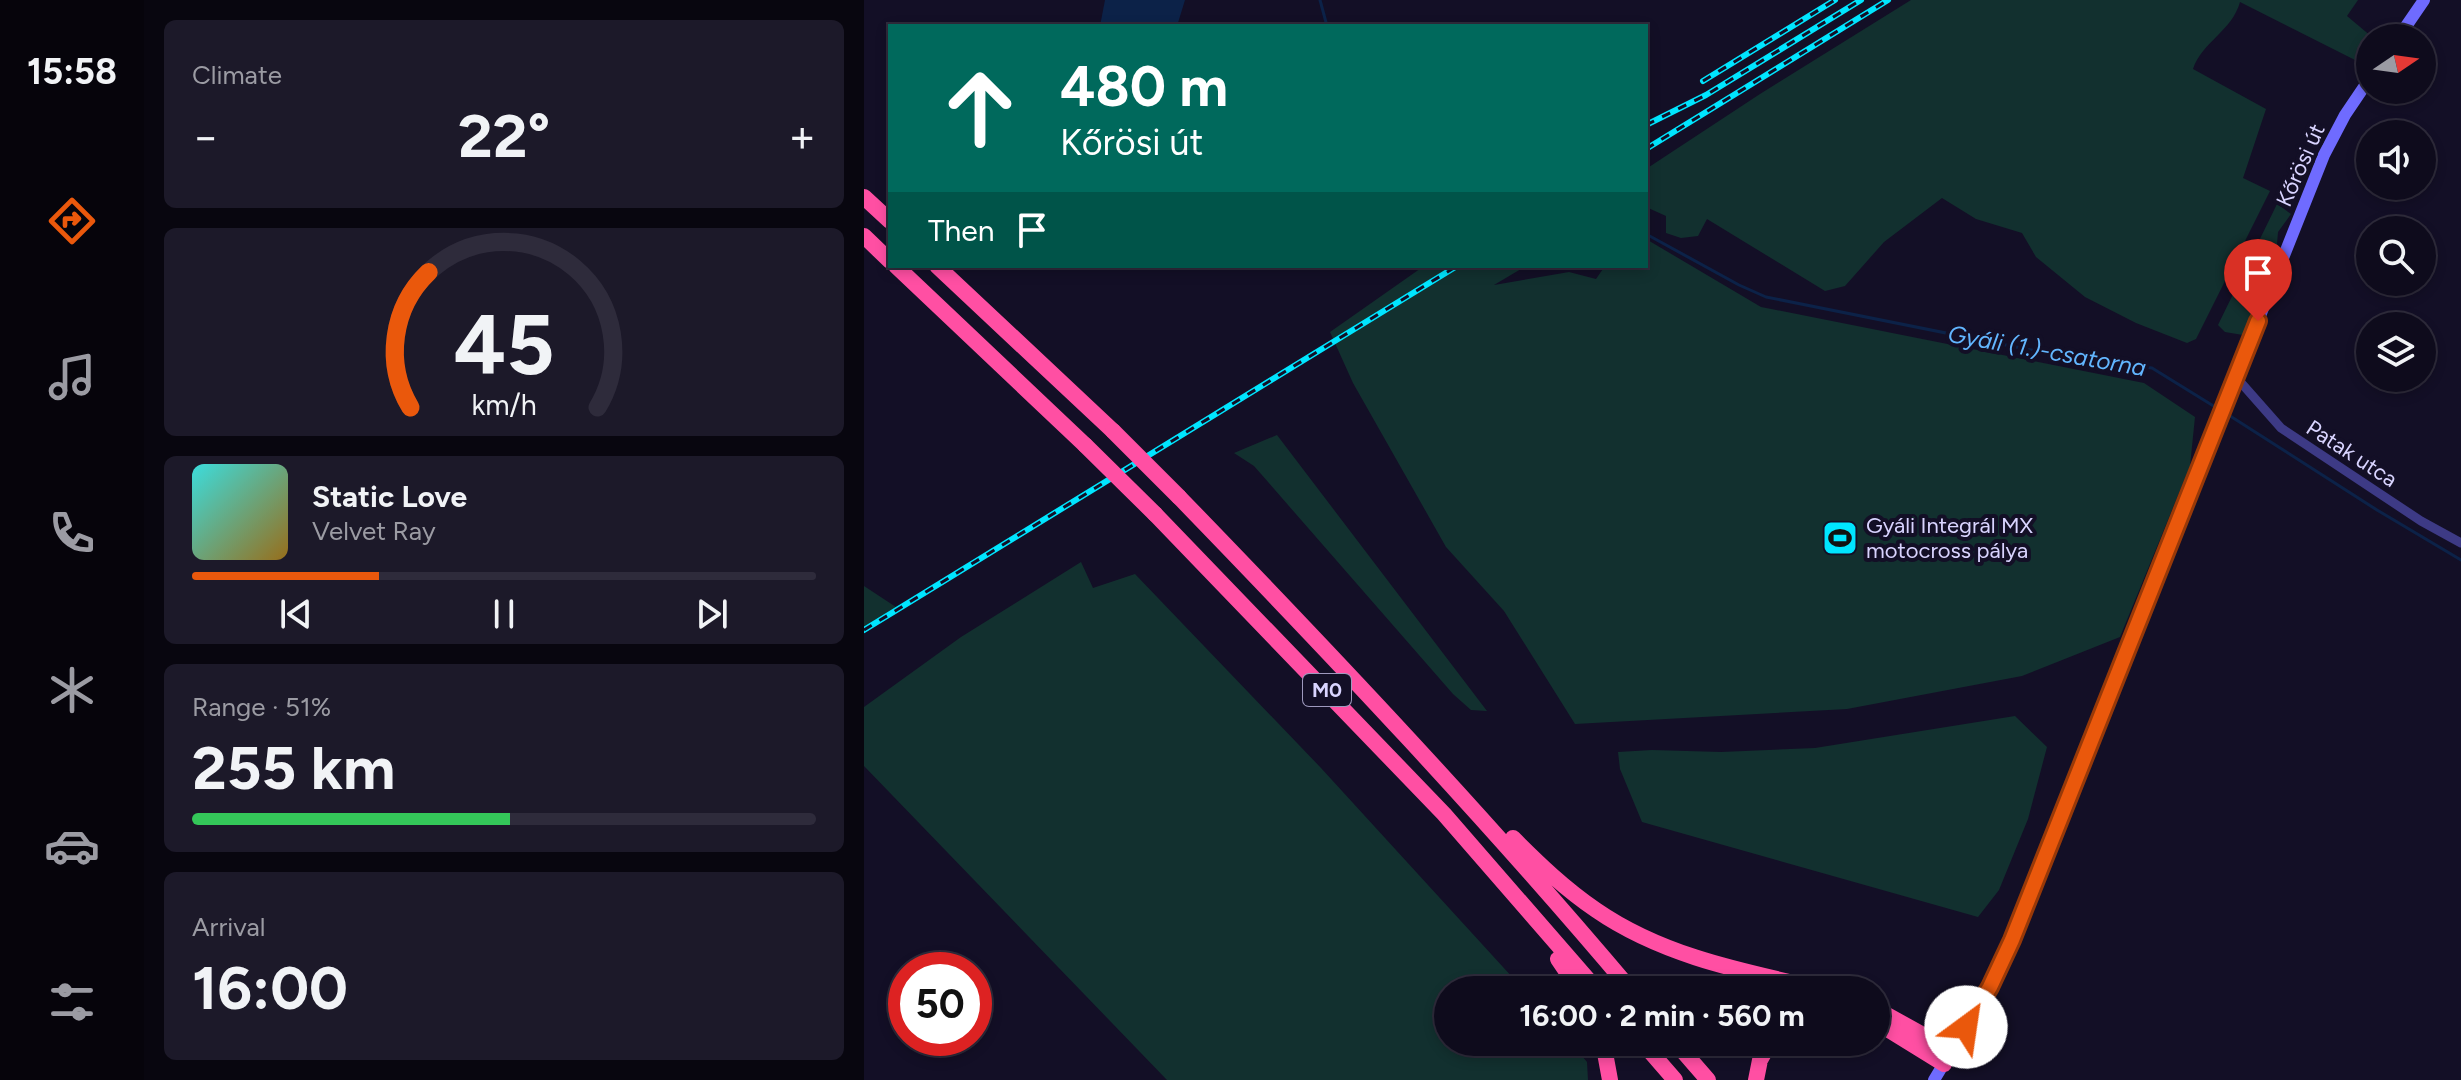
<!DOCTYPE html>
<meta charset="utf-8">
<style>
body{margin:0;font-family:Figtree,sans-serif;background:#1c1929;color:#f1f3f6;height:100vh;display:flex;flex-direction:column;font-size:30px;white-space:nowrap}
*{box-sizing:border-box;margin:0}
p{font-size:26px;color:#9b9ba3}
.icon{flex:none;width:44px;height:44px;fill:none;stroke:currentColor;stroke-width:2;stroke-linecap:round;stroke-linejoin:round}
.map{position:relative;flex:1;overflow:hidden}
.panel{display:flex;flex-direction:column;gap:20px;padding:20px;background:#08060f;width:720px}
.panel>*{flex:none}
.top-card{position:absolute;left:24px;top:24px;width:760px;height:244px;border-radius:0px;box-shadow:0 4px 12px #0003,0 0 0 2px #2e2b3b;background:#00695c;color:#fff;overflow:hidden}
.needle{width:52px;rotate:77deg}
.fabs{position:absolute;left:1492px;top:24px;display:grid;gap:16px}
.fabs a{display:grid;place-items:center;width:80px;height:80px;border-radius:50%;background:#0e0b1c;box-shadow:0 4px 12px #0003,0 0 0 2px #2e2b3b;font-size:40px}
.speed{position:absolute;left:24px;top:952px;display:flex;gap:16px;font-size:40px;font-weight:700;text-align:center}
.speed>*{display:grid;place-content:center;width:104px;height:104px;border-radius:50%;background:#0e0b1c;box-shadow:0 4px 12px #0003,0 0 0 2px #2e2b3b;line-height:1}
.speed .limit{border:12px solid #d22;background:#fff;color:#111}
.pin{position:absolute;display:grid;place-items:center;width:68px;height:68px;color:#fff;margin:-82px -34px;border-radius:50% 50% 50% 0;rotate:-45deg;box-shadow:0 0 8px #0007}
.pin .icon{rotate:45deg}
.me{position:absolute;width:88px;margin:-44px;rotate:31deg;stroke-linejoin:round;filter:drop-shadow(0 0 6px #0008)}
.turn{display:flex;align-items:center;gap:28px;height:168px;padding:0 40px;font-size:36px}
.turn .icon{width:104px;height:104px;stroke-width:2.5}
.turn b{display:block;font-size:56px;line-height:68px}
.then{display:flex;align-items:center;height:76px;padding:0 40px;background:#0003;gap:16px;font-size:30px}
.big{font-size:60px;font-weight:700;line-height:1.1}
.panel .card{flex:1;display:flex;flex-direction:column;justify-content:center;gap:12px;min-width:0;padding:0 28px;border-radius:12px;background:#1c1929}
.panel .dial{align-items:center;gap:0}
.dial svg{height:208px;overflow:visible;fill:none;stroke:#2e2b3b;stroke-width:7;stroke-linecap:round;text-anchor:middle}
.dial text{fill:#f1f3f6;stroke:none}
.song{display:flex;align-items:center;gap:24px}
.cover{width:96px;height:96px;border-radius:12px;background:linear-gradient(135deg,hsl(180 70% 55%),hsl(40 70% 35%))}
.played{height:8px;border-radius:4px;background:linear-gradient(90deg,#ea580c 30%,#2e2b3b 30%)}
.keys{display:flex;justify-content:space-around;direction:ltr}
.heat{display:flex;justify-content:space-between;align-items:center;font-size:44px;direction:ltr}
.charge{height:12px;border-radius:6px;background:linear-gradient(90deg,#34c759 51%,#2e2b3b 0)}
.trip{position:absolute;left:570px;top:976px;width:456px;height:80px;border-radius:40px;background:#0e0b1c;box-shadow:0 4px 12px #0003,0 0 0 2px #2e2b3b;font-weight:700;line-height:80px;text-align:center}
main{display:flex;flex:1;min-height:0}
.dock{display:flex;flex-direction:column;width:144px;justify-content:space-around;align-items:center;background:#06040b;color:#9b9ba3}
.dock .icon{width:56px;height:56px}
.dock .on{color:#ea580c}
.dock b{font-size:36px;color:#f1f3f6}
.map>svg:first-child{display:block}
.green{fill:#12302f}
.water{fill:#0c2248}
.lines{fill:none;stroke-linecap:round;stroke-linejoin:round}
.stream{stroke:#0c2248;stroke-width:3}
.street{stroke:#3d3a85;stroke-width:9}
.secondary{stroke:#6f6bff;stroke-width:12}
.highway{stroke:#ff4fa3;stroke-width:16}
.rail-casing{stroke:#00e5ff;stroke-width:6}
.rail{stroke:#130f26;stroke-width:3;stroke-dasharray:9;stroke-linecap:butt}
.highway-bridge{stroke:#ff4fa3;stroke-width:16}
.route-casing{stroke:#983908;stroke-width:20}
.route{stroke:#ea580c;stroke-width:14}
.labels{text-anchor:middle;stroke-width:8;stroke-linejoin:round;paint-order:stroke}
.shield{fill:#130f26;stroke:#9e99be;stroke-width:2}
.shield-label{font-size:20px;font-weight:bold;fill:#d9d4ff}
.street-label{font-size:22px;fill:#d9d4ff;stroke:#130f26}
.poi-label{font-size:22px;fill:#d9d4ff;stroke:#130f26;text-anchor:start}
.water-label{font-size:24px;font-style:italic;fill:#62b6ff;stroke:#130f26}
</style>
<main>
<nav class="dock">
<b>15:58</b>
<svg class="icon on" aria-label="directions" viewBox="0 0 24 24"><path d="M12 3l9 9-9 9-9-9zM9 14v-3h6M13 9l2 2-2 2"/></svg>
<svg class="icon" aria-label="music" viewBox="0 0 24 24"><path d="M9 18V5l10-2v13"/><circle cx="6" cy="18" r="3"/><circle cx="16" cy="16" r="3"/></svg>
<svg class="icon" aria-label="phone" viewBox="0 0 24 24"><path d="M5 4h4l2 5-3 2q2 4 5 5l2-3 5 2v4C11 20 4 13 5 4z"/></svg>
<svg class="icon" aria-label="climate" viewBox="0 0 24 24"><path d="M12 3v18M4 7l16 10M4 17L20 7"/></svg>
<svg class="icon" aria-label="car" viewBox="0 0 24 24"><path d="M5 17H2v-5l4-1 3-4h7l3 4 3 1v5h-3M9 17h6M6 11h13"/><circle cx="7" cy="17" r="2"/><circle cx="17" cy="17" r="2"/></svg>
<svg class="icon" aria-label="filters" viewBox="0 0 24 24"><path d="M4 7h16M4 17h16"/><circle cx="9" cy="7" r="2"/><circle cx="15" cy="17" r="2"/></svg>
</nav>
<section class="panel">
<div class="card"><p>Climate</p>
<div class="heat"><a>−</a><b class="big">22°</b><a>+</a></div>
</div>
<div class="card dial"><svg viewBox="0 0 100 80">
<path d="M14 69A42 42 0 1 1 86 69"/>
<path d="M14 69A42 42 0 0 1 21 17" stroke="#ea580c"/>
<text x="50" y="56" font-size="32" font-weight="700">45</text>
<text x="50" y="72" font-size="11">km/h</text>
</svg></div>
<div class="card">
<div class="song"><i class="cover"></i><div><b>Static Love</b><p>Velvet Ray</p></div></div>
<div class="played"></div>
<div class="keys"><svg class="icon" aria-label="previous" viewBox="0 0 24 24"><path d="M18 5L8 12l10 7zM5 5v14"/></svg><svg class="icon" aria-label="pause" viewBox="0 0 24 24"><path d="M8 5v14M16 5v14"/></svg><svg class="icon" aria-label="next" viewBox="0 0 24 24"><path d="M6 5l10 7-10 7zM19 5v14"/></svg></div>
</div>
<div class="card"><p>Range · 51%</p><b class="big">255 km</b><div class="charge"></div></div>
<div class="card"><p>Arrival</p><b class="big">16:00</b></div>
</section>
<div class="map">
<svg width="1597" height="1080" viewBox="0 0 1597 1080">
<rect width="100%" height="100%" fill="#130f26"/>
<path class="green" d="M1047,0H1494L1483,16L1508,37L1491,60L1376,2C1368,31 1338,42 1329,69L1402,109L1379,178L1406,191L1332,339L1323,343L1272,323L1221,297L1172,257L1158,233L1112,219L1078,198L1020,242L981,286L961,291L843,219L834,236L817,238L802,233V216L782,207V169L896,94Z
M1413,204L1427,214L1414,232L1412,256L1379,335L1361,332L1354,325Z
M782,239L897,307L1280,383L1331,417L1326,466L1256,637L1158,676L983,709L711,724L640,611L582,547L489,383L466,332L560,266H662L630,285L705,272L732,279L741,266H782Z
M413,435L623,711L607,710L589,694L390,466L370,453Z
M217,562L229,588L271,574L457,768L660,990H584V1042H706L723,1062L724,1080H303L0,766V707L97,637Z
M0,586L35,609L0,630Z
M1151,716L1183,747L1164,819L1135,890L1114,917L778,822L756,769L754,752L788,750L857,752L951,748Z"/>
<path class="water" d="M241,0H321L313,26H236Z"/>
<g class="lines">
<path class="stream" d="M456,0L463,26
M782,234L875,285L902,297L1177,352L1288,368L1356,410
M1363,414L1513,510L1597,560"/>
<path class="street" d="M1372,377L1417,428L1557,521L1597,543"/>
<path class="secondary" d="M1534,38L1560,0
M1070,1080L1126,987L1142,954L1460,155L1481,115L1506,78"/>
<path class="highway" d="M0,197L26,221
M0,236L26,261
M32,266L221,445
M73,266L249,431
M315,497C470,657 623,819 767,990
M291,514L580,814L733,990
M649,838C675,864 701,889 732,910C800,957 882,972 961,990
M694,959L715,990
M1012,1009L1088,1051
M1012,1022L1080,1064
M739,1042L746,1080
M778,1042L811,1080
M811,1042L844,1080
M892,1080L896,1060L906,1042"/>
<defs>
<path id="rail" d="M839,81L971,0
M782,125L842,95L997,0
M782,149L1024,0
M0,630L593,266"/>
</defs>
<use href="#rail" class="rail-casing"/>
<use href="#rail" class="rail"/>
<path class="highway-bridge" d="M249,431L315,497
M221,445L291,514"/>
</g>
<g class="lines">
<defs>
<path id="route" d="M1102,1027L1126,987L1148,940L1394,321"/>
</defs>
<use href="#route" class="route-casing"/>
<use href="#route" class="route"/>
</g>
<defs>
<symbol id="stadium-square" viewBox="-11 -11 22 22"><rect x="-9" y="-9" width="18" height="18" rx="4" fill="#00e5ff" stroke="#130f26"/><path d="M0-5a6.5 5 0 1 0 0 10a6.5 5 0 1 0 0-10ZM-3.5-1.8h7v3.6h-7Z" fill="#111"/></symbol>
</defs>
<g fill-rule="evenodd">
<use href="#stadium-square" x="956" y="518" width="40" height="40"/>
</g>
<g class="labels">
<rect class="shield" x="439" y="674" width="48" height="32" rx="6"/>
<g class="shield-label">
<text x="463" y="697">M0</text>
</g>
<g class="street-label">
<text transform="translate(1436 165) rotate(-66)" y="8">Kőrösi út</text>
<text transform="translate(1488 453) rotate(33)" y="8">Patak utca</text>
</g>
<g class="poi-label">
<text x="1002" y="533">Gyáli Integrál MX<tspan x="1002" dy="25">motocross pálya</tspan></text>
</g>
<g class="water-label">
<text transform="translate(1183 351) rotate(10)" y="8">Gyáli (1.)-csatorna</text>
</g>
</g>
</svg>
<div class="fabs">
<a><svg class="needle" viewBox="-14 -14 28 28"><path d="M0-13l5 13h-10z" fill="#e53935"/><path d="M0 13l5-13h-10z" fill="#9b9ba3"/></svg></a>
<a><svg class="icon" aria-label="sound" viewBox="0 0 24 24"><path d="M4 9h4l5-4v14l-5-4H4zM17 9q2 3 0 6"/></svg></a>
<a><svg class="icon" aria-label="search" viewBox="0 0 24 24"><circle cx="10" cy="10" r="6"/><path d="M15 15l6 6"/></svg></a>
<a><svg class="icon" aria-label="layers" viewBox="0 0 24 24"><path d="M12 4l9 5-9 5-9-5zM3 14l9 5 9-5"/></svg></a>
</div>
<div class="speed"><div class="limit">50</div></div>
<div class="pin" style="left:1394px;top:321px;background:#d93025"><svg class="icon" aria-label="arrive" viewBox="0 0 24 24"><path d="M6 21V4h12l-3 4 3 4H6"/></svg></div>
<svg class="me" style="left:1102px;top:1027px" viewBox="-20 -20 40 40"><circle r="19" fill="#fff"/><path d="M0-13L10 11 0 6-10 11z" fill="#ea580c"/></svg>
<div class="trip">16:00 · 2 min · 560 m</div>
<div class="top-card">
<div class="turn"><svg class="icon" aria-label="ahead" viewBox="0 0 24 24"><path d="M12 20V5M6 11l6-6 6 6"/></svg><div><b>480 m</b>Kőrösi út</div></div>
<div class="then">Then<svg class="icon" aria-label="arrive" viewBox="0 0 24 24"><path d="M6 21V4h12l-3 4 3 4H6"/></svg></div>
</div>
</div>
</main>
